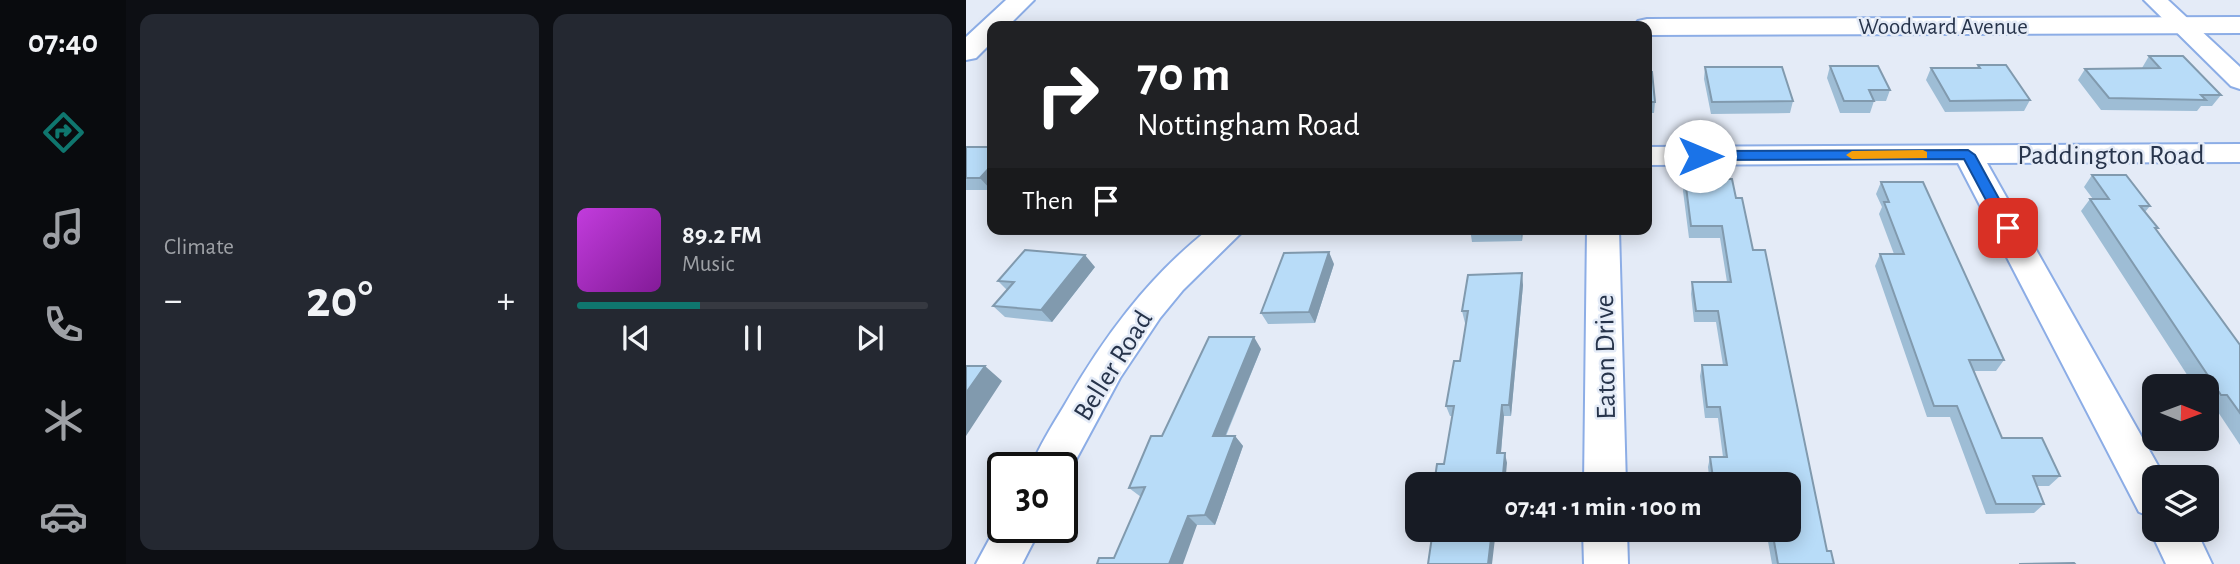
<!DOCTYPE html>
<meta charset="utf-8">
<style>
body{margin:0;font-family:"Alegreya Sans",sans-serif;background:#242831;color:#f1f3f6;height:100vh;display:flex;flex-direction:column;font-size:26px;white-space:nowrap}
*{box-sizing:border-box;margin:0}
p{font-size:23px;color:#9ea1a6}
.icon{flex:none;width:38px;height:38px;fill:none;stroke:currentColor;stroke-width:2;stroke-linecap:round;stroke-linejoin:round}
.map{position:relative;flex:1;overflow:hidden}
.details{display:flex;flex-direction:column;gap:14px;padding:14px;background:#0d0f14;width:840px}
.details>*{flex:none}
.guide{position:absolute;left:21px;top:21px;width:665px;height:214px;border-radius:14px;box-shadow:0 4px 18px #0003;background:#202124;color:#fff;overflow:hidden}
.needle{width:46px;rotate:91deg}
.tools{position:absolute;left:1176px;top:374px;display:grid;gap:14px}
.tools a{display:grid;place-items:center;width:77px;height:77px;border-radius:14px;background:#171b24;box-shadow:0 4px 18px #0003;font-size:35px}
.speed{position:absolute;left:21px;top:452px;display:flex;gap:14px;font-size:35px;font-weight:700;text-align:center}
.speed>*{display:grid;place-content:center;width:91px;height:91px;border-radius:50%;background:#171b24;box-shadow:0 4px 18px #0003;line-height:1}
.speed .limit{border:4px solid #111;border-radius:10px;background:#fff;color:#111}
.pin{position:absolute;display:grid;place-items:center;width:60px;height:60px;color:#fff;margin:-30px;border-radius:14px;box-shadow:0 4px 10px #0006}
.me{position:absolute;width:77px;margin:-38px;rotate:90deg;stroke-linejoin:round;filter:drop-shadow(0 0 5px #0008)}
.turn{display:flex;align-items:center;gap:24px;height:147px;padding:0 35px;font-size:32px}
.turn .icon{width:91px;height:91px;stroke-width:2.5}
.turn b{display:block;font-size:49px;line-height:60px}
.then{display:flex;align-items:center;height:66px;padding:0 35px;background:#0003;gap:14px;font-size:26px}
.big{font-size:52px;font-weight:700;line-height:1.1}
.details .card{flex:1;display:flex;flex-direction:column;justify-content:center;gap:10px;min-width:0;padding:0 24px;border-radius:14px;background:#242831}
.song{display:flex;align-items:center;gap:21px}
.cover{width:84px;height:84px;border-radius:10px;background:linear-gradient(135deg,hsl(290 70% 55%),hsl(290 70% 35%))}
.played{height:7px;border-radius:4px;background:linear-gradient(90deg,#0f766e 35%,#363941 35%)}
.keys{display:flex;justify-content:space-around;direction:ltr}
.heat{display:flex;justify-content:space-between;align-items:center;font-size:38px;direction:ltr}
.details .tiles{flex:1;display:grid;gap:14px;grid-template-columns:repeat(2,1fr)}
.trip{position:absolute;left:439px;top:472px;width:396px;height:70px;border-radius:14px;background:#171b24;box-shadow:0 4px 18px #0003;font-weight:700;line-height:70px;text-align:center}
main{display:flex;flex:1;min-height:0}
.tabs{display:flex;flex-direction:column;width:126px;justify-content:space-around;align-items:center;background:#090b0e;color:#9ea1a6}
.tabs .icon{width:49px;height:49px}
.tabs .selected{color:#0f766e}
.tabs b{font-size:32px;color:#f1f3f6}
.map>svg:first-child{display:block}
.lines{fill:none;stroke-linecap:round;stroke-linejoin:round}
.minor-casing{stroke:#8cade6;stroke-width:4}
.secondary-casing{stroke:#8cade6;stroke-width:4}
.minor{fill:#fff;fill-rule:evenodd}
.secondary{fill:#fff;fill-rule:evenodd}
.wall{fill:#9ebdd5}
.shaded-wall{fill:#819aae}
.building{fill:#b8dcf8;stroke:#819aae;stroke-width:2}
.route{fill:#1a73e8;stroke:#114b97;stroke-width:2}
.slow{fill:#f59e0b}
.labels{text-anchor:middle;stroke-width:5;stroke-linejoin:round;paint-order:stroke}
.far-street-label{font-size:23px;fill:#27344b;stroke:#e4ebf7}
.street-label{font-size:28px;fill:#27344b;stroke:#e4ebf7}
</style>
<main>
<nav class="tabs">
<b>07:40</b>
<svg class="icon selected" aria-label="directions" viewBox="0 0 24 24"><path d="M12 3l9 9-9 9-9-9zM9 14v-3h6M13 9l2 2-2 2"/></svg>
<svg class="icon" aria-label="music" viewBox="0 0 24 24"><path d="M9 18V5l10-2v13"/><circle cx="6" cy="18" r="3"/><circle cx="16" cy="16" r="3"/></svg>
<svg class="icon" aria-label="phone" viewBox="0 0 24 24"><path d="M5 4h4l2 5-3 2q2 4 5 5l2-3 5 2v4C11 20 4 13 5 4z"/></svg>
<svg class="icon" aria-label="climate" viewBox="0 0 24 24"><path d="M12 3v18M4 7l16 10M4 17L20 7"/></svg>
<svg class="icon" aria-label="car" viewBox="0 0 24 24"><path d="M5 17H2v-5l4-1 3-4h7l3 4 3 1v5h-3M9 17h6M6 11h13"/><circle cx="7" cy="17" r="2"/><circle cx="17" cy="17" r="2"/></svg>
</nav>
<section class="details">
<div class="tiles">
<div class="card"><p>Climate</p>
<div class="heat"><a>−</a><b class="big">20°</b><a>+</a></div>
</div>
<div class="card">
<div class="song"><i class="cover"></i><div><b>89.2 FM</b><p>Music</p></div></div>
<div class="played"></div>
<div class="keys"><svg class="icon" aria-label="previous" viewBox="0 0 24 24"><path d="M18 5L8 12l10 7zM5 5v14"/></svg><svg class="icon" aria-label="pause" viewBox="0 0 24 24"><path d="M8 5v14M16 5v14"/></svg><svg class="icon" aria-label="next" viewBox="0 0 24 24"><path d="M6 5l10 7-10 7zM19 5v14"/></svg></div>
</div>
</div>
</section>
<div class="map">
<svg width="1274" height="564" viewBox="0 0 1274 564">
<rect width="100%" height="100%" fill="#e4ebf7"/>
<g class="lines">
<defs>
<path id="minor" d="M1178,0H1202L1274,67V89L1265,86Z
M1274,144V162L1021,163L1199,478H1188V518L1173,512L992,163L681,165V147Z
M243,229H279L217,290L194,318L154,378L99,480L96,482V467H65C73,446 86,426 98,406C137,338 181,278 243,229Z
M621,229H653L660,485H618Z
M37,514V527H75L56,564H10Z
M1188,521V530H1230L1246,564H1200L1184,530Z
M617,530H661L662,564H618Z"/>
<path id="secondary" d="M40,0H68L42,26H26V42L10,58L0,60V37Z
M1274,17V33L681,35V26H668L672,21L681,19Z"/>
</defs>
<use href="#minor" class="minor-casing"/>
<use href="#secondary" class="secondary-casing"/>
<use href="#minor" class="minor"/>
<use href="#secondary" class="secondary"/>
</g>
<path class="wall" d="M1183,56L1255,95L1246,106H1235L1231,111L1135,110L1112,80L1119,69L1176,68Z
M1012,65L1064,100L1058,111L979,112L960,80L965,68H1011Z
M864,66L924,90L920,101H908L904,113H874L861,78Z
M739,67L827,101L824,113L745,114L738,79Z
M681,72L689,102L688,113H681Z
M0,147H26V188L25,190H0Z
M1126,175L1184,206L1179,212L1192,228L1190,230L1274,345V445L1248,406L1242,405L1241,404V387H1229L1115,211L1124,199H1127L1118,187Z
M719,179L770,198L787,250L861,551L868,564H806L800,530H822V485H744L742,467L744,457H757L752,418H739L734,376L736,365H757L750,322H728L725,294L726,282H761L754,238H723L717,191Z
M915,182L1038,360L1030,371H1007L1036,438L1094,476L1083,486H1071L1078,504L1068,513L1020,514L984,417H961L909,266L914,254H928L913,214L916,207L910,194Z
M504,229H557L556,241L506,242Z
M368,264L349,323L302,324L295,313Z
M129,267L86,322L39,317L27,306L41,290L32,281Z
M557,285L545,416H538L535,453L541,463L478,464L486,416H484L480,406L494,361L500,323H499L496,311Z
M295,349L260,436H269L277,446L249,525H231L148,558L175,497L163,488Z"/>
<path class="shaded-wall" d="M26,165V188L25,190L14,178Z
M555,229H557L556,241Z
M363,252L368,264L349,323L343,312Z
M119,255L129,267L86,322L75,310Z
M556,273L557,285L545,416L543,405Z
M288,337L295,349L255,446L247,436Z
M19,366L36,381L0,436V393Z
M536,405L538,416L534,463L531,453Z
M269,436L277,446L249,525L239,515Z
M539,453L541,463L539,485H536Z
M222,516L231,525L217,564H203Z
M526,530H530L526,564H522Z"/>
<path class="building" d="M1183,56H1217L1255,95H1235L1240,100L1143,98L1119,69L1194,68Z
M1012,65H1040L1064,100L984,101L965,68H1014Z
M864,66H912L924,90H903L908,101H878Z
M739,67H816L827,101L746,102Z
M681,72H686L689,102H681Z
M0,147H26V165L14,178H0Z
M1126,175H1160L1184,206H1174L1192,228H1189L1274,345V413L1261,395H1255L1124,199H1143Z
M719,179H766L770,198H776L787,250H799L861,551H865L868,564H812L806,530H822V485H748L744,457H761L754,407H741L736,365H761L752,311H730L726,282H765L756,226H725Z
M915,182H957L1038,360H1003L1036,438H1076L1094,476H1067L1078,504H1030L991,406H968L914,254H938L918,202H923Z
M504,229H555L504,230Z
M59,250L119,255L75,310L27,306L48,282L32,281Z
M363,252L343,312L295,313L318,253Z
M556,273L543,405H536L531,453H539L536,485H468L471,464H478L488,406H480L488,361H494L502,311H496L502,275Z
M243,337H288L247,436H269L239,515L222,516L203,564H131L133,558H148L179,487L163,488L185,436H196Z
M0,366H19L0,393Z
M467,530H526L522,564H462Z
M1108,563L1109,564H1053Z"/>
<path class="route" d="M1002,150L1009,155L1049,228L1047,232H1037L998,159L734,160L728,156L734,151Z"/>
<path class="slow" d="M957,150L961,152V158L886,159L880,155L886,151Z"/>
<g class="labels">
<g class="far-street-label">
<text x="977" y="34">Woodward Avenue</text>
</g>
<g class="street-label">
<text x="1145" y="164">Paddington Road</text>
<text transform="translate(638 357) rotate(-91)" y="10">Eaton Drive</text>
<text transform="translate(146 365) rotate(-58)" y="10">Beller Road</text>
</g>
</g>
</svg>
<div class="tools">
<a><svg class="needle" viewBox="-14 -14 28 28"><path d="M0-13l5 13h-10z" fill="#e53935"/><path d="M0 13l5-13h-10z" fill="#9ea1a6"/></svg></a>
<a><svg class="icon" aria-label="layers" viewBox="0 0 24 24"><path d="M12 4l9 5-9 5-9-5zM3 14l9 5 9-5"/></svg></a>
</div>
<div class="speed"><div class="limit">30</div></div>
<div class="pin" style="left:1042px;top:228px;background:#d93025"><svg class="icon" aria-label="arrive" viewBox="0 0 24 24"><path d="M6 21V4h12l-3 4 3 4H6"/></svg></div>
<svg class="me" style="left:734px;top:156px" viewBox="-20 -20 40 40"><circle r="19" fill="#fff"/><path d="M0-13L10 11 0 6-10 11z" fill="#1a73e8"/></svg>
<div class="trip">07:41 · 1 min · 100 m</div>
<div class="guide">
<div class="turn"><svg class="icon" aria-label="right" viewBox="0 0 24 24"><path d="M7 20v-9h11M14 6l5 5-5 5"/></svg><div><b>70 m</b>Nottingham Road</div></div>
<div class="then">Then<svg class="icon" aria-label="arrive" viewBox="0 0 24 24"><path d="M6 21V4h12l-3 4 3 4H6"/></svg></div>
</div>
</div>
</main>
